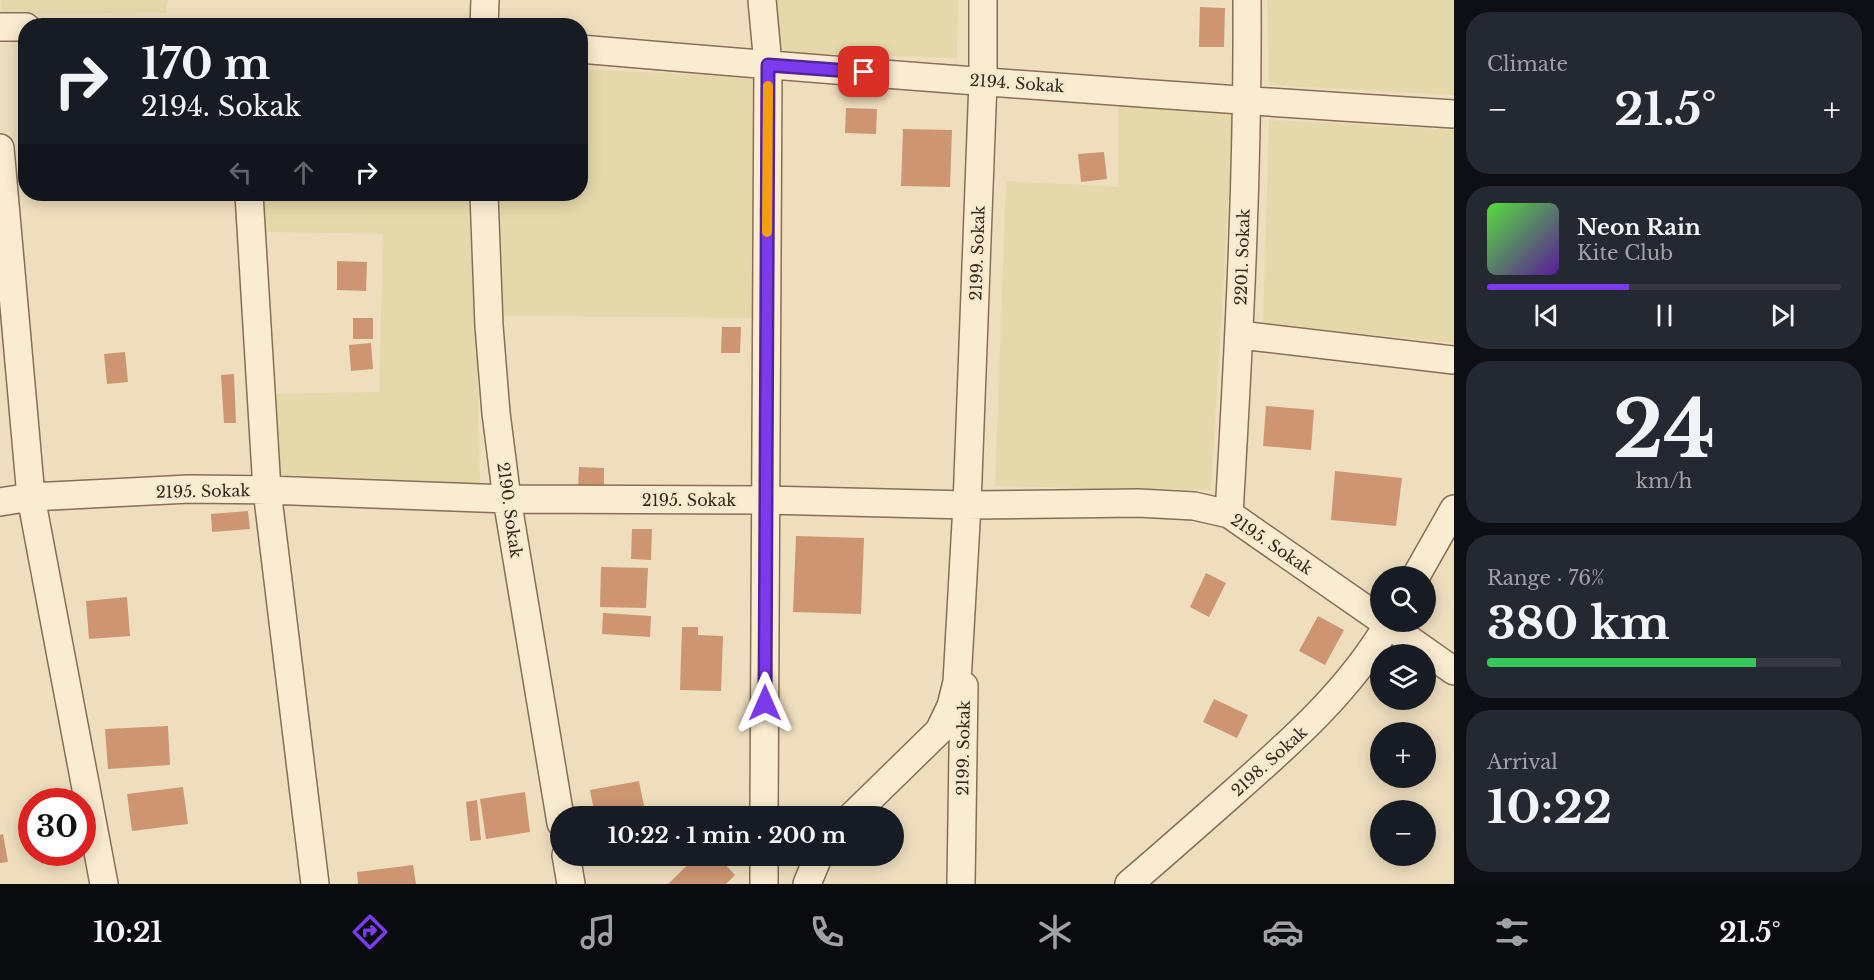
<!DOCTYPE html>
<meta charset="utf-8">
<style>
body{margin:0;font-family:"Libre Baskerville",serif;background:#242831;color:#f1f3f6;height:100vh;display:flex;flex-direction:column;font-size:22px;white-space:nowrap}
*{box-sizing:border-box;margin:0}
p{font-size:20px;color:#9ea1a6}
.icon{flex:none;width:33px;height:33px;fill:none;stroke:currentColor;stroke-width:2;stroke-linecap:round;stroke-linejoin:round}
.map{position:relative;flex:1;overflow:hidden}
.drawer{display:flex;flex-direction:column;gap:12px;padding:12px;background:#0d0f14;width:420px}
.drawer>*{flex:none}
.hud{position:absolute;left:18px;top:18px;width:570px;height:183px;border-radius:24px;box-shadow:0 3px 15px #0003;background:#171b24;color:#f1f3f6;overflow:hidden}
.tools{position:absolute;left:1370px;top:566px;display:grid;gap:12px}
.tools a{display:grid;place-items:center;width:66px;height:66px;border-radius:50%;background:#171b24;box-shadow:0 3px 15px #0003;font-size:30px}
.speed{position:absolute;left:18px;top:788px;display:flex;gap:12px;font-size:30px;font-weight:700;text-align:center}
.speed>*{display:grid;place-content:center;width:78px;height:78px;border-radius:50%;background:#171b24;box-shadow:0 3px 15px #0003;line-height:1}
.speed .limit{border:9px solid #d22;background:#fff;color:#111}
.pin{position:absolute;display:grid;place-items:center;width:51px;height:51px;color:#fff;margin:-26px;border-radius:12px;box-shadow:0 3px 9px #0006}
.me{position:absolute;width:66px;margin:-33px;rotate:0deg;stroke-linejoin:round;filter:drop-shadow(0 0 4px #0008)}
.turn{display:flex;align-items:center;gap:21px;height:126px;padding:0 24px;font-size:27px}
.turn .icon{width:78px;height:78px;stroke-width:2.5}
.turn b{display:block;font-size:42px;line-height:51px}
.lanes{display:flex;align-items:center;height:57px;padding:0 24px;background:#0003;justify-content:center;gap:30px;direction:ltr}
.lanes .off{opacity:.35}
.big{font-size:45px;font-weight:700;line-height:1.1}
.drawer .widget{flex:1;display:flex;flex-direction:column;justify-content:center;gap:9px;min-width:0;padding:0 21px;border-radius:24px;background:#242831}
.drawer .dial{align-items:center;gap:0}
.dial b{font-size:78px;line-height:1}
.song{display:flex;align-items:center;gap:18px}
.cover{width:72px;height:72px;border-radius:9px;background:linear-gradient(135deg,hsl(110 70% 55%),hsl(270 70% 35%))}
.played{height:6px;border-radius:3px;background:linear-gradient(90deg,#7c3aed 40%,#363941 40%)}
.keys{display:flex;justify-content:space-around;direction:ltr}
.heat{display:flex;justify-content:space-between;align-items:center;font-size:33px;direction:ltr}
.charge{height:9px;border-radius:4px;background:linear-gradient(90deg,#34c759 76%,#363941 0)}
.trip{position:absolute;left:550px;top:806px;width:354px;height:60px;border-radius:30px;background:#171b24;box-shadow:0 3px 15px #0003;font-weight:700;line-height:60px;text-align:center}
.menu{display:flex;height:96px;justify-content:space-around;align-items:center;background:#090b0e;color:#9ea1a6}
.menu .icon{width:42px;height:42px}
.menu .current{color:#7c3aed}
.menu b{font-size:27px;color:#f1f3f6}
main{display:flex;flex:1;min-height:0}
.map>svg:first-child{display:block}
.farmland{fill:#e5d9ab}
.building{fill:#ce9572}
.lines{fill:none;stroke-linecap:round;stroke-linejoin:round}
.minor-casing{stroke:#886e56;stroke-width:30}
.minor{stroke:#faecd1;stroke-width:27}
.route-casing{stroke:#51269a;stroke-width:15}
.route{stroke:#7c3aed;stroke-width:10}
.slow{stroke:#f59e0b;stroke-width:10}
.labels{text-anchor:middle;stroke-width:4.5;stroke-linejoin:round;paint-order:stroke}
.street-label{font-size:16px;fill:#36271b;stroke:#f6e9ce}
</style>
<main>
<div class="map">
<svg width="1454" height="884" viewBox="0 0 1454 884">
<rect width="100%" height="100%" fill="#efdebe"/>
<path class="farmland" d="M1,0H168L166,13L2,14Z
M763,0H958L957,58L770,52Z
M1267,0H1454V95L1269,85Z
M581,69L758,78L754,318L503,316L499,194H580Z
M1118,107L1234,113L1211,490L995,486L1006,181L1118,187Z
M1269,120L1454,130V343L1263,324Z
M264,194H473L480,484L277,475L272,394L379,392L383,234L266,232Z"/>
<path class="building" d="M1200,7L1225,8L1224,47H1199Z
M846,108L877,109L876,134L845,133Z
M903,129L952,130L950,187L901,186Z
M1104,152L1107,179L1081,182L1078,154Z
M337,261L367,262L366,291L337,290Z
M353,318H373V339H353Z
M722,327H741L740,353H721Z
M371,343L373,369L351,371L349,345Z
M125,352L128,382L107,384L104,354Z
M234,374L236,423H224L221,375Z
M1266,406L1314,410L1311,450L1263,446Z
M579,467L604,468V489H578Z
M1335,471L1402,478L1396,526L1331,520Z
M248,511L250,529L212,532L211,514Z
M632,529H652L651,560L631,559Z
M796,536L864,538L861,614L793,612Z
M601,567L648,568L646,608L600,607Z
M1206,573L1226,583L1209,617L1190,607Z
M127,597L130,636L89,639L86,601Z
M603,613L651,616L650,637L602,634Z
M1318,616L1344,630L1325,665L1299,651Z
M682,627H698V635L723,636L721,691L680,690Z
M1214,699L1248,715L1237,738L1203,722Z
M168,726L170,765L108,769L105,729Z
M639,781L646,816H595L590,790Z
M183,787L188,824L132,831L127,794Z
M525,792L530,832L486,839L480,799Z
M477,800L481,840L470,841L466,802Z
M3,834L8,862L0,863V835Z
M698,855H716L735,875L726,884H668Z
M413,865L416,884H358L357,872Z"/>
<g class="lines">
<defs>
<path id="minor" d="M762,0L768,65L764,816
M484,26L485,0
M0,27H26
M580,49C871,74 1163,96 1454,114
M0,148L31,497L104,884
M249,194L267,490L315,884
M484,194L489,326L496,413L507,499L561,823
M1240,335L1454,360
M0,502L31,497L189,489L267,490L507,499L766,500L967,505L1138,503L1194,506L1229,514L1380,619
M1229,514C1239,343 1248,172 1247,0
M1416,576L1454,509
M1383,621L1454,671
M852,816L939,731L951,706L957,682L967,505L983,81V0
M566,855L571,884
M764,884V855
M807,884L819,855
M961,884L964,686
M1129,884C1164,854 1198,824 1233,793C1291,742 1351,689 1390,621"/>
</defs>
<use href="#minor" class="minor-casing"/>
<use href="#minor" class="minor"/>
</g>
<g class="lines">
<defs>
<path id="route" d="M765,703L768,65L864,72"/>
</defs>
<use href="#route" class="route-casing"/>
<use href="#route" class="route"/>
<path class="slow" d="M767,232L768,86"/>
</g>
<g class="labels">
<g class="street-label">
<text transform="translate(1017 83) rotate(4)" y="6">2194. Sokak</text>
<text transform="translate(977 253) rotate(-88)" y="6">2199. Sokak</text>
<text transform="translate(1242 257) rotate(-88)" y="6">2201. Sokak</text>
<text transform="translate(203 491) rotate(-1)" y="6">2195. Sokak</text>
<text x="689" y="506">2195. Sokak</text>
<text transform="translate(510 510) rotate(82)" y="6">2190. Sokak</text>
<text transform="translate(1272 544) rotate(34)" y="6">2195. Sokak</text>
<text transform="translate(963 748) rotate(-89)" y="6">2199. Sokak</text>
<text transform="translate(1269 761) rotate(-42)" y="6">2198. Sokak</text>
</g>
</g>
</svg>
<div class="tools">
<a><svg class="icon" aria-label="search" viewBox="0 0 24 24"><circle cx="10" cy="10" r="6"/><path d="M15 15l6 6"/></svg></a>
<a><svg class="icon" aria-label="layers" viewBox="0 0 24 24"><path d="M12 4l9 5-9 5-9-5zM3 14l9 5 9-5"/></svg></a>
<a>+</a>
<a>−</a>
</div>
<div class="speed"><div class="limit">30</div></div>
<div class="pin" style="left:864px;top:72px;background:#d93025"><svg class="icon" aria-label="arrive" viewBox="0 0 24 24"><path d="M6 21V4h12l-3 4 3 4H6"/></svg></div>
<svg class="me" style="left:765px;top:703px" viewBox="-20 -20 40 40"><path d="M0-17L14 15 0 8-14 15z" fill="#7c3aed" stroke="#fff" stroke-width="4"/></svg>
<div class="trip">10:22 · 1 min · 200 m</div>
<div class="hud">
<div class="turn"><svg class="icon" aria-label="right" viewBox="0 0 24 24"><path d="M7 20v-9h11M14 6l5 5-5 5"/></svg><div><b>170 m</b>2194. Sokak</div></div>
<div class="lanes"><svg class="icon off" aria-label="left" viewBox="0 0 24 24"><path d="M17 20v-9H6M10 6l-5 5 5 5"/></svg><svg class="icon off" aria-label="ahead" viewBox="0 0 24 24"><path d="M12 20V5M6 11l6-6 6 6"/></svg><svg class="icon" aria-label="right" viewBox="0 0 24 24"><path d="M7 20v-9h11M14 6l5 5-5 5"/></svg></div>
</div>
</div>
<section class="drawer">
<div class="widget"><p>Climate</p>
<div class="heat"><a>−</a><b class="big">21.5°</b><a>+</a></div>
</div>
<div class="widget">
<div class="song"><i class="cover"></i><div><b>Neon Rain</b><p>Kite Club</p></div></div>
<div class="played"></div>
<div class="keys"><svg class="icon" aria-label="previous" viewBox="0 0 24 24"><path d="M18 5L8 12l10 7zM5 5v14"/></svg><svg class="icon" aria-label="pause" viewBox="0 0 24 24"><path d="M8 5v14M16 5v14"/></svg><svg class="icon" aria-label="next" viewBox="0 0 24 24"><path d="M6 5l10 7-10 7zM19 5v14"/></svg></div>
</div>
<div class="widget dial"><b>24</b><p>km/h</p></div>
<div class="widget"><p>Range · 76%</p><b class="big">380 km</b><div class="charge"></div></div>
<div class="widget"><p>Arrival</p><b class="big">10:22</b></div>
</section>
</main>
<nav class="menu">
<b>10:21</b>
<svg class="icon current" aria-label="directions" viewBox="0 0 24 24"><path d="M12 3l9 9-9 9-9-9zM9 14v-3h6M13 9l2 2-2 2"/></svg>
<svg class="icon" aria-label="music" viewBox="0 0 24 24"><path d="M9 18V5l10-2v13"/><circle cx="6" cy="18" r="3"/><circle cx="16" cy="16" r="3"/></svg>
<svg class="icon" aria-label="phone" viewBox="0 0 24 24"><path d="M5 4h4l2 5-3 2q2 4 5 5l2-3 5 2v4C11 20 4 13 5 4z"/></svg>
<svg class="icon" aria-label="climate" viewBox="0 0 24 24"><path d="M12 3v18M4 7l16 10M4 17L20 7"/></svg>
<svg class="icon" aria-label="car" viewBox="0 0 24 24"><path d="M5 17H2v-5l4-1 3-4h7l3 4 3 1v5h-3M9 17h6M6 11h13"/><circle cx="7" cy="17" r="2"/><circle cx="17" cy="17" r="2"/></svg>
<svg class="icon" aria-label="filters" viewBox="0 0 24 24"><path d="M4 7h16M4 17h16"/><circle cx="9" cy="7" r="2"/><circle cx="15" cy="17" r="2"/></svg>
<b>21.5°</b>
</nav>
